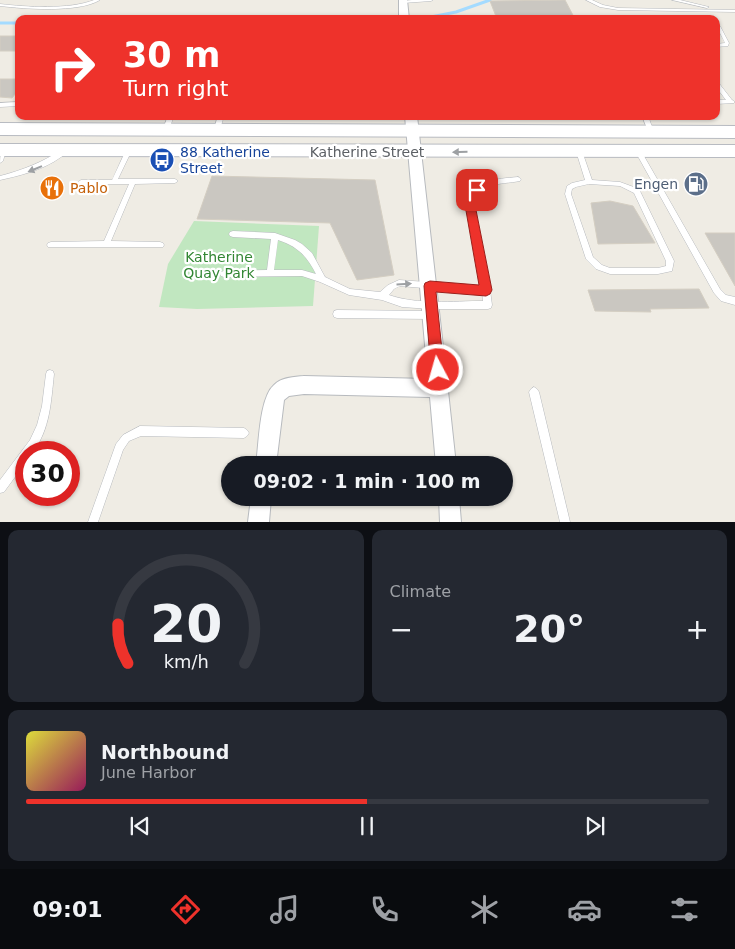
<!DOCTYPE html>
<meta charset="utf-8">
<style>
body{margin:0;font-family:"DejaVu Sans",sans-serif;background:#242831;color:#f1f3f6;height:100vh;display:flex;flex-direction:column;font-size:19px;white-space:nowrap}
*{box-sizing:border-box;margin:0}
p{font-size:16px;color:#9ea1a6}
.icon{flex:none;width:28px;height:28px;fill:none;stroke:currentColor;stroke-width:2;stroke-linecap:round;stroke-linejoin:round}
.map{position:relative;height:522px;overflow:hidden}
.details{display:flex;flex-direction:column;gap:8px;padding:8px;background:#0d0f14;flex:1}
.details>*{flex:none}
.guide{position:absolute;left:15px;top:15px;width:705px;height:105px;border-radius:10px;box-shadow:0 1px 4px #0004;background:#ee322b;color:#fff;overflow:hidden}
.speed{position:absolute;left:15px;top:441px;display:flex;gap:10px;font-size:25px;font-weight:700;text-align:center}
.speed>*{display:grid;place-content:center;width:65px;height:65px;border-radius:50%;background:#171b24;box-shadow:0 1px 4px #0004;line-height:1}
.speed .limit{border:8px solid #d22;background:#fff;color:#111}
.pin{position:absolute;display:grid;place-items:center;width:42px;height:42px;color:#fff;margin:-21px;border-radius:10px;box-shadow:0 2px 8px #0006}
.me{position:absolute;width:55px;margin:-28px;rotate:354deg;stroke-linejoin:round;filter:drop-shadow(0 0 4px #0008)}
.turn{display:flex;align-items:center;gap:18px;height:105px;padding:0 25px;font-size:22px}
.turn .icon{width:65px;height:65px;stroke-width:2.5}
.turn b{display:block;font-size:35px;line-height:42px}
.big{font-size:38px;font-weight:600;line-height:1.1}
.details .tile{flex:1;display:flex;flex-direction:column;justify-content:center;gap:8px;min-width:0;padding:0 18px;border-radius:10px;background:#242831}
.details .dial{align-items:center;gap:0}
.dial svg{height:130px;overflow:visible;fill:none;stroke:#363941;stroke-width:7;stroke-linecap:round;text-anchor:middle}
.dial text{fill:#f1f3f6;stroke:none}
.song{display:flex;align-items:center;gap:15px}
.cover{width:60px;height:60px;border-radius:8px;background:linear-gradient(135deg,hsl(60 70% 55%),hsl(330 70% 35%))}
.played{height:5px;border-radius:2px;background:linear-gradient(90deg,#ee322b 50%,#363941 50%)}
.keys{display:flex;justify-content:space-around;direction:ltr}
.heat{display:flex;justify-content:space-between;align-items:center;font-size:28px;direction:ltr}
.details .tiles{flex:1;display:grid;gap:8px;grid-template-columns:1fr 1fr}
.tile:last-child{grid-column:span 2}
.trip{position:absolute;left:221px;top:456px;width:292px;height:50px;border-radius:25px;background:#171b24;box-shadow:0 1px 4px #0004;font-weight:600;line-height:50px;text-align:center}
.menu{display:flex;height:80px;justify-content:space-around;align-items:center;background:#090b0e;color:#9ea1a6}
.menu .icon{width:35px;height:35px}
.menu .active{color:#ee322b}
.menu b{font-size:22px;color:#f1f3f6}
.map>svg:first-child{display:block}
.green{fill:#c1e7c0}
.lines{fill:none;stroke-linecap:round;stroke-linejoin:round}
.stream{stroke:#a4dbff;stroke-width:3}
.building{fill:#cac7c1;stroke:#d4cec2}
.service-casing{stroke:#b7babe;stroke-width:1}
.minor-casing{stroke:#b7babe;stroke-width:2}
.secondary-casing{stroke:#b8bbc1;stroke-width:2}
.service{fill:#fff;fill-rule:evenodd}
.minor{fill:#fff;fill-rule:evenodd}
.secondary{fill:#fff;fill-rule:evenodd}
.oneway{fill:#9da0a3}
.route{fill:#ee322b;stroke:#9b201c}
.labels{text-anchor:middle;stroke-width:4.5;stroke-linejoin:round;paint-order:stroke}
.transit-label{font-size:14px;fill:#164399;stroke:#fff;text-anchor:start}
.street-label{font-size:14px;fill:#5c6065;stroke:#fff}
.service-label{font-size:14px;fill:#4e5e75;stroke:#fff;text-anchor:end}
.food-label{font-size:14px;fill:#c56008;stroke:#fff;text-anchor:start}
.park-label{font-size:14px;fill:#328633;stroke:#fff}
</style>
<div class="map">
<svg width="735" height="522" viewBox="0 0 735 522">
<rect width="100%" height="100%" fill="#efece4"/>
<path class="green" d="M194,221L319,226L313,306L197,309L159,307L168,264Z"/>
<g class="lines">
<path class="stream" d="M421,19L456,12L490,0
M0,23H19"/>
</g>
<path class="building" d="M565,0L575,19H497L490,1Z
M0,36H19V51H0Z
M0,79H19V89L12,98L0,97Z
M212,176L375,180L394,275L357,280L330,223L197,219Z
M610,201L633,206L655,243L598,244L591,203Z
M705,233H735V286Z
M699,289L709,308L650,309L651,312L595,311L588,290Z"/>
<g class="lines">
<defs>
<path id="service" d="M94,0H100C79,13 25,9 0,6V4C26,7 69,10 94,0Z
M412,0H433L431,1L403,3L401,2L403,1Z
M586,0H592L603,5L618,8L735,10V12L618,10L600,7Z
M672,0H680L709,7L707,8Z
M716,25L720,26L729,43L728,46L716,47V44L725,43Z
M716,81L718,82L732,100L734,101V103L716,104V100H726L716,87Z
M19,102V106L0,107V103Z
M168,116H174L169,129L166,131L163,129Z
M218,116H224L220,129L217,131L214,129Z
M642,116H648L654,132L653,133H649Z
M1,148H3L6,150L3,161L0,163Z
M127,148H129L132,150L118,179H175L178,181L175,183L135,184L111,241L160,242L163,243L164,245L163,247H48L47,245L48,243L51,242L104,241L129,184H81L78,182L81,180H112Z
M63,149H67L68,151C51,168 23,175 0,180V176C23,170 43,162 63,149Z
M577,149H581L582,151L592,180L620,182L639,189L674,261L672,271L658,274H610L596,269L586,259L565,194L567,186L572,183L585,180L576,151ZM589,184L620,186L634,193L666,261V266L658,268H610L602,265L593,257L571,194L572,189L576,187Z
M636,149H640L720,289L726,295L735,297V305L721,301L714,293L635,151Z
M518,177L521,179L520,181C499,185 482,181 473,205L490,290L492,305L491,308L488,309H431L402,307L382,300L349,295L320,282L302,276L224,277L221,276L220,274L221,272L224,271L267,270L271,239L233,237L230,236L229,234L230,232L233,231L275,233L295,240L302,244L312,253L325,277L350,289L380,292L388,285L399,280L481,286L467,205C476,180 494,179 518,177ZM278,240C297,246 307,256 316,274L302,270H274ZM400,286L482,293L483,301C452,301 418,305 389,295L394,289Z
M337,310L432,311L435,312L436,315L435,318L432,319L337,318L334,317L333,314L334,311Z
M50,370L53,371L54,374C51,402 50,429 33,452H26V462L4,492L0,493V480L30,440L37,425L42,406L46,374L47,371Z
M534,387L537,389L539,392L570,522H560L529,392L531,389Z
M140,426L244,428L247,430L249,433L247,436L244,438L141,436L129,441L123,450L98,522H88L116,444L123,435Z"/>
<path id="minor" d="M399,0H407L409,19H399Z
M405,116H417L447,382L449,388L448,391L456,465H436L430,397L304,394L289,396L284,400L276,465H256C259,445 259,398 274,385C282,377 294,377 304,376L428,379Z
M251,498H271L269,522H248Z
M439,498H459L461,522H440Z"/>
<path id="secondary" d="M0,123L735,126V138L0,135Z
M0,144L735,145V157L0,156Z"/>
</defs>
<use href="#service" class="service-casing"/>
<use href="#minor" class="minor-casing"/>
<use href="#secondary" class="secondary-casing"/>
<use href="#service" class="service"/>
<use href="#minor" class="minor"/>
<use href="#secondary" class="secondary"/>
</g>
<defs><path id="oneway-solid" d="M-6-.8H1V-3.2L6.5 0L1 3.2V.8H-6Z" transform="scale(1.25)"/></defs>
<g class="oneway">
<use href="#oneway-solid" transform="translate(460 152) rotate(179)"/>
<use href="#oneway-solid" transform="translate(35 169) rotate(158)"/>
<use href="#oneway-solid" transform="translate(404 284) rotate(-3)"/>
</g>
<path class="route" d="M477,186L482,190L475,205L492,290L490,294L486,296L436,292L444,370L442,374L438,376L433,374L431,370L424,286L425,283L430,281L479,285L465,205L470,192Z"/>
<defs>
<symbol id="bus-disc" viewBox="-11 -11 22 22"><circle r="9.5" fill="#1a4fb4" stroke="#fff"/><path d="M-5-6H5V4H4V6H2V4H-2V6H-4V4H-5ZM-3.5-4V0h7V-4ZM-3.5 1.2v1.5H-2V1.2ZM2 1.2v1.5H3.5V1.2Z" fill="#fff"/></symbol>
<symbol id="fuel-disc" viewBox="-11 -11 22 22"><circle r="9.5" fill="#5c6f8a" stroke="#fff"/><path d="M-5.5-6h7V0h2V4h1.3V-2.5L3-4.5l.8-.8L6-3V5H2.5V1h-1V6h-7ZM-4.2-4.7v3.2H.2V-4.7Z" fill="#fff"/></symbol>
<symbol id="restaurant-disc" viewBox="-11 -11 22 22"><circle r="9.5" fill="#e8710a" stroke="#fff"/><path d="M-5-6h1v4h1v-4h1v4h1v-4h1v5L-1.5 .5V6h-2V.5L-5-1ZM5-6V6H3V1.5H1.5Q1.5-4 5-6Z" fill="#fff"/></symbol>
</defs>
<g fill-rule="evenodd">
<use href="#bus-disc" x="148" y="146" width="28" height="28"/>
<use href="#fuel-disc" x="682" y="170" width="28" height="28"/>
<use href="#restaurant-disc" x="38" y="174" width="28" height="28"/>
</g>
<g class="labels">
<g class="transit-label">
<text x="180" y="157">88 Katherine<tspan x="180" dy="16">Street</tspan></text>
</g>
<g class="street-label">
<text x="367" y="157">Katherine Street</text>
</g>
<g class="service-label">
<text x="678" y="189">Engen</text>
</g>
<g class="food-label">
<text x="70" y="193">Pablo</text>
</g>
<g class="park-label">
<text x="219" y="262">Katherine<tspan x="219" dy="16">Quay Park</tspan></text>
</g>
</g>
</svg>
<div class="speed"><div class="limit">30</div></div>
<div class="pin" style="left:477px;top:190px;background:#d93025"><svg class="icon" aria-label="arrive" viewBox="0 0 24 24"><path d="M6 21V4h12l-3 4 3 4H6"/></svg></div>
<svg class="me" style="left:438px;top:370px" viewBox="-20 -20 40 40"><circle r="17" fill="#ee322b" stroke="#fff" stroke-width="3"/><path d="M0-11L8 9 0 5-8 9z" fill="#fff"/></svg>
<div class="trip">09:02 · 1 min · 100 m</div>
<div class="guide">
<div class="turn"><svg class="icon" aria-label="right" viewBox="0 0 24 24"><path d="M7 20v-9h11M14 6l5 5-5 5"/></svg><div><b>30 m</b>Turn right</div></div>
</div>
</div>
<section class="details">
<div class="tiles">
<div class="tile dial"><svg viewBox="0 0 100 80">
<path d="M14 69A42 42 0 1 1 86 69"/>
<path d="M14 69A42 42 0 0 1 8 45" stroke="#ee322b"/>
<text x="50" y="56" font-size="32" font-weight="700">20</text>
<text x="50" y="72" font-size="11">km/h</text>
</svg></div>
<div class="tile"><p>Climate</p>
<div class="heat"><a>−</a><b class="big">20°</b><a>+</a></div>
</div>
<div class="tile">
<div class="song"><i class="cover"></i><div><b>Northbound</b><p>June Harbor</p></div></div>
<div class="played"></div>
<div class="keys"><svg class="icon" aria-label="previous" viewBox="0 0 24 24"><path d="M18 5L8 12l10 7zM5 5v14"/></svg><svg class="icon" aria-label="pause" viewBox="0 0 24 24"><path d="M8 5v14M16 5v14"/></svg><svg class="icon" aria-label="next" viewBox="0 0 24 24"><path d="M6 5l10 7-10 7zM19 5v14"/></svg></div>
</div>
</div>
</section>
<nav class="menu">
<b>09:01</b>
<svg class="icon active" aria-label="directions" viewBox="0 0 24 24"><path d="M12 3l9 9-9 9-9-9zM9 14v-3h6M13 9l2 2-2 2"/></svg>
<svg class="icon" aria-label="music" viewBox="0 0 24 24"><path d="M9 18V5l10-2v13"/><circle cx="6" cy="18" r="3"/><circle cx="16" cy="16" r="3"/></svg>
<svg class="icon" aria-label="phone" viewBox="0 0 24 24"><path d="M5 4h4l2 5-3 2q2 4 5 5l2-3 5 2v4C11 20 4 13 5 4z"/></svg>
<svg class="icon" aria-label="climate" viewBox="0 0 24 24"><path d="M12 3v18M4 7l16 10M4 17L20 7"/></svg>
<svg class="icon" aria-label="car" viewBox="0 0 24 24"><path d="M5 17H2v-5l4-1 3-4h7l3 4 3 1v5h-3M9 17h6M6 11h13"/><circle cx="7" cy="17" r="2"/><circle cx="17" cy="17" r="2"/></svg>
<svg class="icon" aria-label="filters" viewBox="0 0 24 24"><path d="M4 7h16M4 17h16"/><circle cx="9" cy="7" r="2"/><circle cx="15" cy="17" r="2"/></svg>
</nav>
